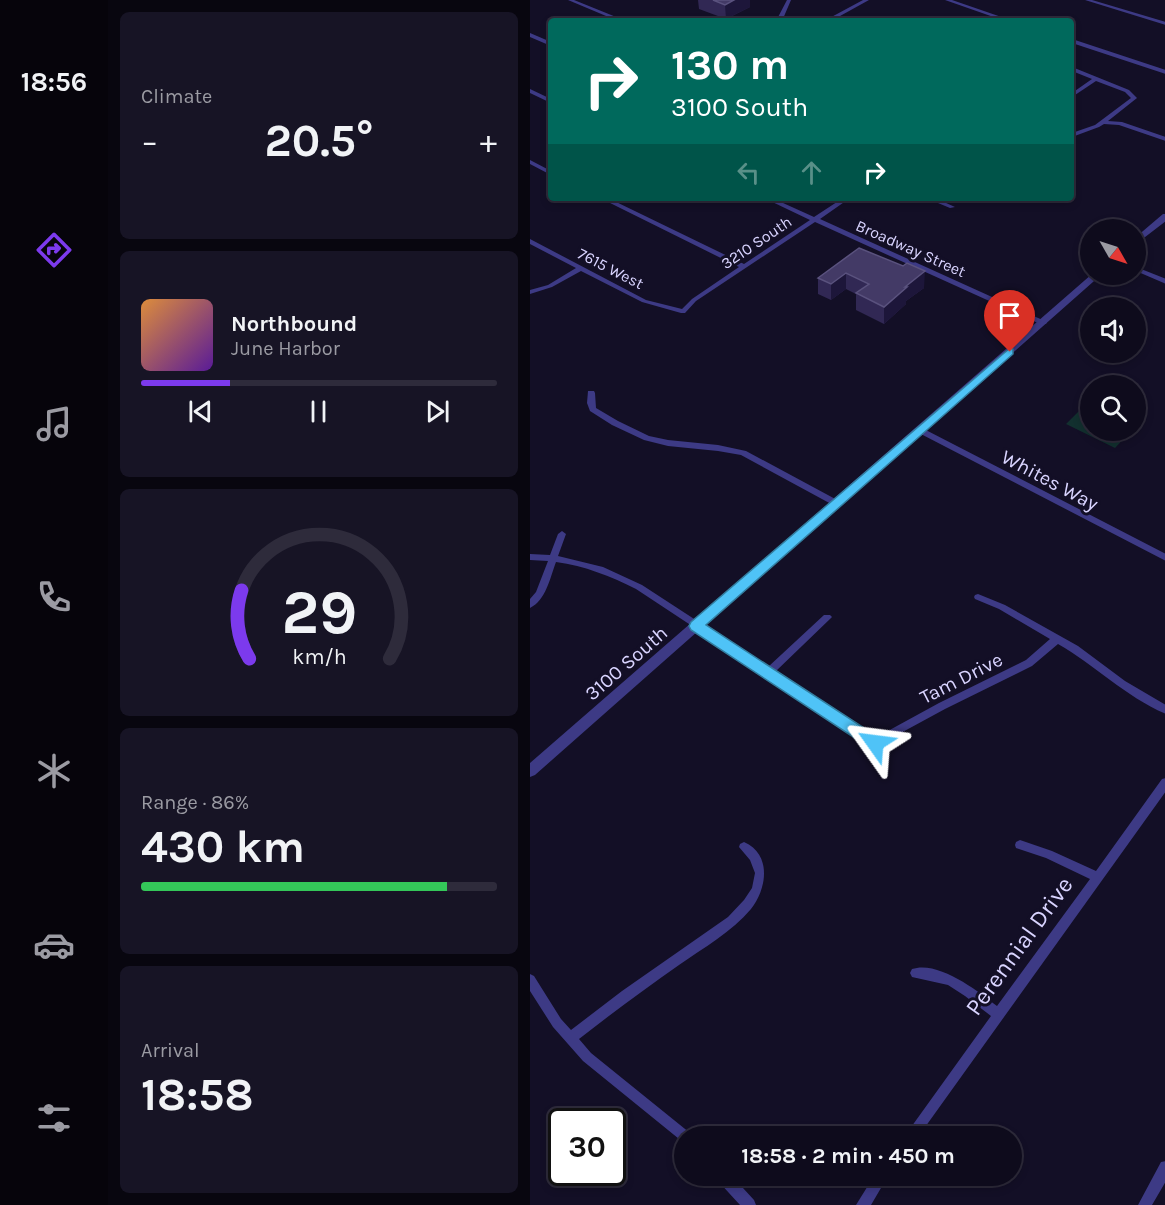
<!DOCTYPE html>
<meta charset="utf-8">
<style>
body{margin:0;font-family:Karla,sans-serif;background:#171425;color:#f1f3f6;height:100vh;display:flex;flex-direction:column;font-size:22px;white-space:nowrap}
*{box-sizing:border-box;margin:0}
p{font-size:20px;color:#9b9ba3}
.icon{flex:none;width:33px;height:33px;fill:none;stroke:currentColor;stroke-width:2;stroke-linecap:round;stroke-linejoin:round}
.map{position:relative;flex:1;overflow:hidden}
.side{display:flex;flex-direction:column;gap:12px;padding:12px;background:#08060f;width:422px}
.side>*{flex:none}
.hud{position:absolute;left:18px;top:18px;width:526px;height:183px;border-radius:6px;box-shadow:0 3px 9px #0003,0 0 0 2px #2e2b3b;background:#00695c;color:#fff;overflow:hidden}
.needle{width:39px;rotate:129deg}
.controls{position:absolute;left:550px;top:219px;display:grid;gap:12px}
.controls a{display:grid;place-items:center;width:66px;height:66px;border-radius:50%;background:#0e0b1c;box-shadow:0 3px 9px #0003,0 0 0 2px #2e2b3b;font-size:30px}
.speed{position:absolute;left:18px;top:1108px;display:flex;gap:12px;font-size:30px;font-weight:700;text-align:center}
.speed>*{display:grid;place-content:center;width:78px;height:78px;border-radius:50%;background:#0e0b1c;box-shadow:0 3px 9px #0003,0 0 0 2px #2e2b3b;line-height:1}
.speed .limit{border:3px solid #111;border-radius:9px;background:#fff;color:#111}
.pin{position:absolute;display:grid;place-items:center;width:51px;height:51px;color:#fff;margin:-62px -26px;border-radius:50% 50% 50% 0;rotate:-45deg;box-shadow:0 0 6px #0007}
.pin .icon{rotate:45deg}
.me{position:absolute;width:66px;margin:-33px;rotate:301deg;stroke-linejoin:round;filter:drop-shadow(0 0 4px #0008)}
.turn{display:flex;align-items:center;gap:21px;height:126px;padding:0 24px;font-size:27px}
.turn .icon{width:78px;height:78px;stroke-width:2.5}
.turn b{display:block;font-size:42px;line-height:51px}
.lanes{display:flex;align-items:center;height:57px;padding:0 24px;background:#0003;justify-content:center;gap:30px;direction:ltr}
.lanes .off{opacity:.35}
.big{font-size:45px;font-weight:700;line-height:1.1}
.side .widget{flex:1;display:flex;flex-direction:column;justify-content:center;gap:9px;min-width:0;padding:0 21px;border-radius:9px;background:#171425}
.side .dial{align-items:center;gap:0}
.dial svg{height:156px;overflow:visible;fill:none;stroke:#2e2b3b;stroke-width:7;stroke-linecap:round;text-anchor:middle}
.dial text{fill:#f1f3f6;stroke:none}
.song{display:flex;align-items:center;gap:18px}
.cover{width:72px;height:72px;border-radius:9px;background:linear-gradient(135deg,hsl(30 70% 55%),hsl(270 70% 35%))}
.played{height:6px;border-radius:3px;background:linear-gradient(90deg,#7c3aed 25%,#2e2b3b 25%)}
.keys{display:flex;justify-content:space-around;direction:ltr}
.heat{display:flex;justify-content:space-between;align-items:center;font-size:33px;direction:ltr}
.charge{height:9px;border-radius:4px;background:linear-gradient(90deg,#34c759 86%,#2e2b3b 0)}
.trip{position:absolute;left:144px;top:1126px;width:348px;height:60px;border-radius:30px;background:#0e0b1c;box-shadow:0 3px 9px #0003,0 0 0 2px #2e2b3b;font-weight:700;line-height:60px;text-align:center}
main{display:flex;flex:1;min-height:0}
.tab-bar{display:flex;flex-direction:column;width:108px;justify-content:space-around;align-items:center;background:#06040b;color:#9b9ba3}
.tab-bar .icon{width:42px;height:42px}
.tab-bar .current{color:#7c3aed}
.tab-bar b{font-size:27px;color:#f1f3f6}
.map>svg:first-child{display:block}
.green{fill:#12302f}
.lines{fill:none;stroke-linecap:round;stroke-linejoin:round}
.minor{fill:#3d3a85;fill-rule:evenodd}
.tertiary{fill:#3d3a85;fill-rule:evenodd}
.wall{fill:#312854}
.shaded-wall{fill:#1d163a}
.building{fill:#433a66;stroke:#5a527e;stroke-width:1.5}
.route{fill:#4fc3f7;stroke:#337fa1;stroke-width:1.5}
.labels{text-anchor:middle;stroke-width:6;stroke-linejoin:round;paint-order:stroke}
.far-street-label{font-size:16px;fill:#d9d4ff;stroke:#130f26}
.street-label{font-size:20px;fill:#d9d4ff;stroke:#130f26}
.near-street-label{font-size:24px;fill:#d9d4ff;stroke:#130f26}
</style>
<main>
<nav class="tab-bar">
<b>18:56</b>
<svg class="icon current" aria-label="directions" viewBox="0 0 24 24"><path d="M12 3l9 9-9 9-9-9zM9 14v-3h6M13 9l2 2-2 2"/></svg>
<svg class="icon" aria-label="music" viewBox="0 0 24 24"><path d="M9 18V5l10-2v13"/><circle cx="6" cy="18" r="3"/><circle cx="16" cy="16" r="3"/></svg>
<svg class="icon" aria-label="phone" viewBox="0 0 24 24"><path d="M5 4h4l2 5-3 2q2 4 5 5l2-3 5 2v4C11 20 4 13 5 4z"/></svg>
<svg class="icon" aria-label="climate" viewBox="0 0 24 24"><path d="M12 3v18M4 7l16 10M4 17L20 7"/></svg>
<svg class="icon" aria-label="car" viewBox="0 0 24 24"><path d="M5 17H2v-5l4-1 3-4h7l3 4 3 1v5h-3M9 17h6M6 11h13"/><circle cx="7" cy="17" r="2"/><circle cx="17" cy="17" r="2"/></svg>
<svg class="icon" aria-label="filters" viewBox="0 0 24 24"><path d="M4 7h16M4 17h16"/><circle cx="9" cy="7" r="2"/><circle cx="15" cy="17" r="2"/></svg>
</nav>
<section class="side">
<div class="widget"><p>Climate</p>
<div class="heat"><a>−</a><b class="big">20.5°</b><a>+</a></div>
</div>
<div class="widget">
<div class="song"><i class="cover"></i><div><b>Northbound</b><p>June Harbor</p></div></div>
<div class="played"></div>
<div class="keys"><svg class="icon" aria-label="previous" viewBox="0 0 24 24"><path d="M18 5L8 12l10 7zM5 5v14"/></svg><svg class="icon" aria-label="pause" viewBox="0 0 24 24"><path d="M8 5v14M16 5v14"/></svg><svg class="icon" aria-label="next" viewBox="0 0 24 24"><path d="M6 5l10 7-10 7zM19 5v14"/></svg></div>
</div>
<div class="widget dial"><svg viewBox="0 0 100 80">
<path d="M14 69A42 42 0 1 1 86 69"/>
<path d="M14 69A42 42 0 0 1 10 34" stroke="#7c3aed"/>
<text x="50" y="56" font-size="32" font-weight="700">29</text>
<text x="50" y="72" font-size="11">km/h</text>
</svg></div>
<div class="widget"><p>Range · 86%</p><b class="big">430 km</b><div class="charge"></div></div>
<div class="widget"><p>Arrival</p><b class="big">18:58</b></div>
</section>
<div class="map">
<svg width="636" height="1205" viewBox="0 0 636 1205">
<rect width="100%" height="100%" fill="#130f26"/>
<path class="green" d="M550,410L561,415V430L593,431L599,433L585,448L536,424Z"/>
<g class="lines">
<path class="minor" d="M38,0H44L96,21H88Z
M257,0H261L252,21H246Z
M333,0H339L301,21H294Z
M415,0H422L483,21H475Z
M555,0H562L636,22V25Z
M0,33L21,42V46L0,37Z
M542,39L636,70V74L542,43Z
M542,67L599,90L607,98L578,121L592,122L636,137V141L589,125L574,124L569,127L542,137V133L565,125L601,98L595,92L566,81L542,97V93L562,79L542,71Z
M0,89L21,99V103L0,93Z
M0,160L21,171V175L0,164Z
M70,198H78L214,264L280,220L234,198H242L284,217L313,198H320L290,219L517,322L516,324H510L285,222L166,301L155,313H151L112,302L51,271L22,287L0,294V290L18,285L46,268L0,244V239L116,300L152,309L162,299L209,267Z
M396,198H405L425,207L420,208Z
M606,267L636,279V284L606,271Z
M58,391H64L65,393L66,408L88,421L119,436L138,440L188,445L216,451L309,501L310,503L306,506L303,505L211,455L188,451L138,446L114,440L82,425L60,411L57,403Z
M390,427L636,554V561L387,432L386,430Z
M32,531L36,534L28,556L73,567L112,585L238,667L294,615H300L302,617L300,619L245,672L345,738L409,703L496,660L520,639L469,609L445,599L444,597L445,595L448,594L475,605L548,646L595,681L636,705V714C596,697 565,665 528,644L502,666L415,709L345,747L106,589C80,576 55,566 26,562C20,578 16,600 0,608V599L6,592L18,561L0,560V554L20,555L28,534Z
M636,778V791L388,1137H374L461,1016L435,996L418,985L382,977L380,973L382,969C408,960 448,991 467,1006L560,879L516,858L486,848L485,845L486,842L490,840L522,851L566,871L632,779Z
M214,842C242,854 237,889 221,909C202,932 173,948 149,965C115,989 82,1013 49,1039L61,1053L160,1133L162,1137H154V1143L53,1061L23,1027L0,991V974L4,976L31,1019L41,1030L92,991L198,917L214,900L222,888L225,873L220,860L209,847L210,844Z
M636,1161V1181L622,1205H608L631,1162Z
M187,1176H202L224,1200L226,1205H210L188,1181Z
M344,1176H358L341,1205H326Z"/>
<path class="tertiary" d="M633,214H636V221L606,244V237Z
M562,274H572L5,775L0,777V763Z"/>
</g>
<path class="wall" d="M168,0H220V7L196,19L169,9Z
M329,248L394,288L376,301V304L354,324L326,310V294L316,289L301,300L288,294V278Z"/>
<path class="shaded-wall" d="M204,0H220V7L196,19L195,5Z
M395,271L394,288L376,301V304L354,324V307L375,287Z
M316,273V289L301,300V284Z"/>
<path class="building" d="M183,0H204L195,5Z
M329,248L373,266L377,263L395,271L375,287H377L354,307L326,293L339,284L316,273L301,284L288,278Z"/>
<path class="route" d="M480,348L483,349V354L176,625L351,739L353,743L351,748L345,750L340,748L161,630L159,626L161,622Z"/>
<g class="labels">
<g class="far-street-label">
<text transform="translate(226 242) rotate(-34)" y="6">3210 South</text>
<text transform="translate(381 248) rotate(24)" y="6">Broadway Street</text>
<text transform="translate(81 268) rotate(27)" y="6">7615 West</text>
</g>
<g class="street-label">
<text transform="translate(520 480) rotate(28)" y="7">Whites Way</text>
<text transform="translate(96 663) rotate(-41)" y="7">3100 South</text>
<text transform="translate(431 678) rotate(-27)" y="7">Tam Drive</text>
</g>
<g class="near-street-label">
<text transform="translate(489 946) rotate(-54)" y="8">Perennial Drive</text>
</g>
</g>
</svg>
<div class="controls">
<a><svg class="needle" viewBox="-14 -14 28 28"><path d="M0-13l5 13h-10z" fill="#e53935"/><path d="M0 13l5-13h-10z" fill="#9b9ba3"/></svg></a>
<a><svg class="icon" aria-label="sound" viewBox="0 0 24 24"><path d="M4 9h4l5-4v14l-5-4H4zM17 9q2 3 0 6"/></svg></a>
<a><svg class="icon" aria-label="search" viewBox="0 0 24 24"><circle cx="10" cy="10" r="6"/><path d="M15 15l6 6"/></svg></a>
</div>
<div class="speed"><div class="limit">30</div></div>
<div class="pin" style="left:480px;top:352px;background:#d93025"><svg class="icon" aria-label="arrive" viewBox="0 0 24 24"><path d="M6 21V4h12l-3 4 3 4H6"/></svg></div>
<svg class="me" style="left:345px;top:743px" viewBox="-20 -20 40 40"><path d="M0-17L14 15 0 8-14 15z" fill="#4fc3f7" stroke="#fff" stroke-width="4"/></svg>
<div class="trip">18:58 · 2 min · 450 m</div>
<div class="hud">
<div class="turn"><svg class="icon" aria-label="right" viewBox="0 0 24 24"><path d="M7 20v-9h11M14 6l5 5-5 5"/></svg><div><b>130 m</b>3100 South</div></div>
<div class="lanes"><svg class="icon off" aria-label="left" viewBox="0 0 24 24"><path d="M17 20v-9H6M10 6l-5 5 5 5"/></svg><svg class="icon off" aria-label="ahead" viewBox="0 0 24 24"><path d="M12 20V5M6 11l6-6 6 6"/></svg><svg class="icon" aria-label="right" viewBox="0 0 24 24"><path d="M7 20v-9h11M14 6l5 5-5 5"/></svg></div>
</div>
</div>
</main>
